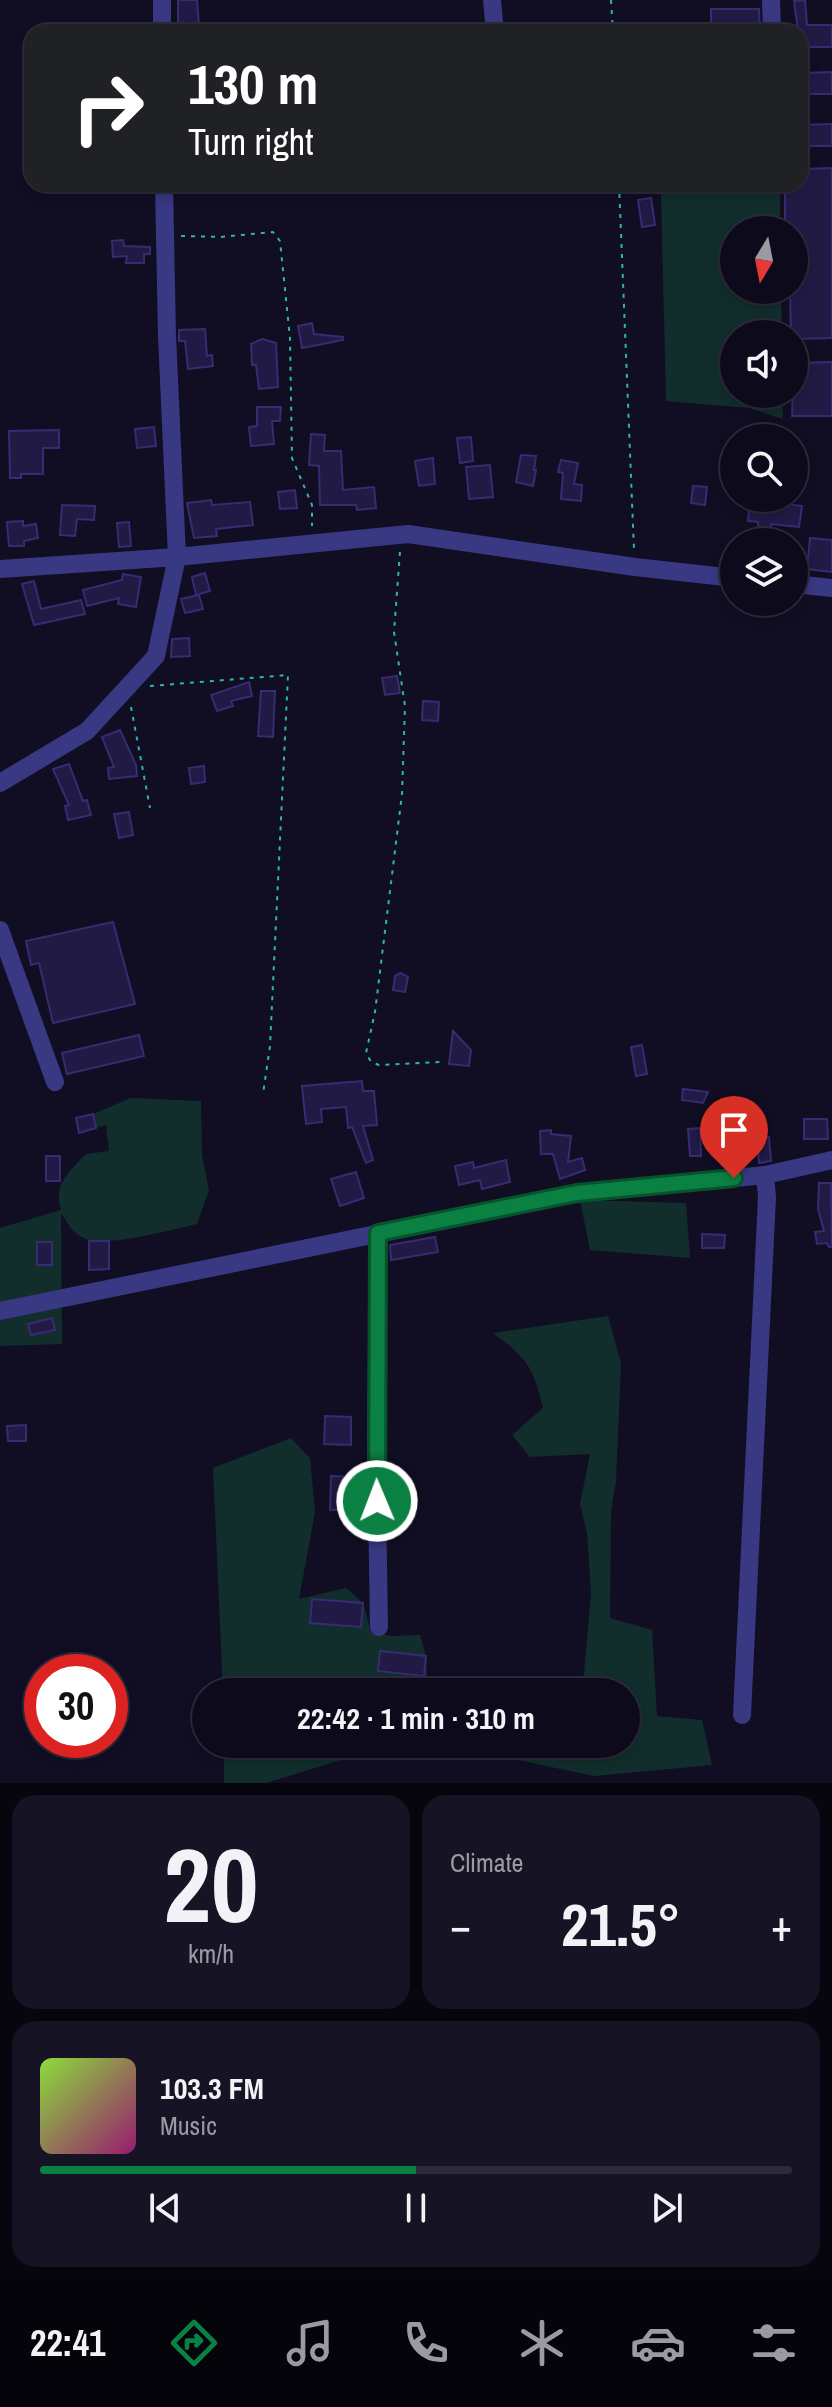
<!DOCTYPE html>
<meta charset="utf-8">
<style>
body{margin:0;font-family:"Archivo Narrow",sans-serif;background:#161324;color:#f1f3f6;height:100vh;display:flex;flex-direction:column;font-size:30px;white-space:nowrap}
*{box-sizing:border-box;margin:0}
p{font-size:26px;color:#9a9aa3}
.icon{flex:none;width:44px;height:44px;fill:none;stroke:currentColor;stroke-width:2;stroke-linecap:round;stroke-linejoin:round}
.map{position:relative;height:1783px;overflow:hidden}
.sheet{display:flex;flex-direction:column;gap:12px;padding:12px;background:#07060f;flex:1}
.sheet>*{flex:none}
.guide{position:absolute;left:24px;top:24px;width:784px;height:168px;border-radius:24px;box-shadow:0 4px 12px #0003,0 0 0 2px #2d2b3a;background:#202124;color:#fff;overflow:hidden}
.needle{width:52px;rotate:190deg}
.tools{position:absolute;left:720px;top:216px;display:grid;gap:16px}
.tools a{display:grid;place-items:center;width:88px;height:88px;border-radius:50%;background:#0d0a1b;box-shadow:0 4px 12px #0003,0 0 0 2px #2d2b3a;font-size:40px}
.speed{position:absolute;left:24px;top:1654px;display:flex;gap:16px;font-size:40px;font-weight:700;text-align:center}
.speed>*{display:grid;place-content:center;width:104px;height:104px;border-radius:50%;background:#0d0a1b;box-shadow:0 4px 12px #0003,0 0 0 2px #2d2b3a;line-height:1}
.speed .limit{border:12px solid #d22;background:#fff;color:#111}
.pin{position:absolute;display:grid;place-items:center;width:68px;height:68px;color:#fff;margin:-82px -34px;border-radius:50% 50% 50% 0;rotate:-45deg;box-shadow:0 0 8px #0007}
.pin .icon{rotate:45deg}
.me{position:absolute;width:88px;margin:-44px;rotate:359deg;stroke-linejoin:round;filter:drop-shadow(0 0 6px #0008)}
.turn{display:flex;align-items:center;gap:28px;height:168px;padding:0 32px;font-size:36px}
.turn .icon{width:104px;height:104px;stroke-width:2.5}
.turn b{display:block;font-size:56px;line-height:68px}
.big{font-size:60px;font-weight:700;line-height:1.1}
.sheet .tile{flex:1;display:flex;flex-direction:column;justify-content:center;gap:12px;min-width:0;padding:0 28px;border-radius:24px;background:#161324}
.sheet .dial{align-items:center;gap:0}
.dial b{font-size:104px;line-height:1}
.song{display:flex;align-items:center;gap:24px}
.cover{width:96px;height:96px;border-radius:12px;background:linear-gradient(135deg,hsl(90 70% 55%),hsl(320 70% 35%))}
.played{height:8px;border-radius:4px;background:linear-gradient(90deg,#0b8043 50%,#2d2b3a 50%)}
.keys{display:flex;justify-content:space-around;direction:ltr}
.heat{display:flex;justify-content:space-between;align-items:center;font-size:44px;direction:ltr}
.sheet .tiles{flex:1;display:grid;gap:12px;grid-template-columns:1fr 1fr}
.tile:last-child{grid-column:span 2}
.trip{position:absolute;left:192px;top:1678px;width:448px;height:80px;border-radius:40px;background:#0d0a1b;box-shadow:0 4px 12px #0003,0 0 0 2px #2d2b3a;font-weight:700;line-height:80px;text-align:center}
.menu{display:flex;height:128px;justify-content:space-around;align-items:center;background:#05040b;color:#9a9aa3}
.menu .icon{width:56px;height:56px}
.menu .active{color:#0b8043}
.menu b{font-size:36px;color:#f1f3f6}
.map>svg:first-child{display:block}
.green{fill:#112e2c}
.building{fill:#211a45;stroke:#372b71;stroke-width:2}
.lines{fill:none;stroke-linecap:round;stroke-linejoin:round}
.path{stroke:#2db7aa;stroke-width:2;stroke-dasharray:4 6;stroke-linecap:butt}
.minor{stroke:#383883;stroke-width:18}
.route-casing{stroke:#07532c;stroke-width:20}
.route{stroke:#0b8043;stroke-width:14}
</style>
<div class="map">
<svg width="832" height="1783" viewBox="0 0 832 1783">
<rect width="100%" height="100%" fill="#110e24"/>
<path class="green" d="M780,191V230H734V290H781L782,334H734V394H782L783,419L749,408L666,401L661,192Z
M131,1098L201,1101L202,1155L209,1190L197,1224C175,1229 104,1248 86,1239C72,1233 68,1224 61,1213L62,1344L0,1346V1228L61,1210C53,1184 69,1172 86,1154L109,1151L106,1125L96,1128L93,1114Z
M580,1200L686,1203L690,1258L590,1250Z
M608,1316L621,1363L616,1481L611,1512L610,1618L652,1630L657,1716L702,1720L712,1765L594,1776L513,1759L423,1751L354,1756L266,1783H224V1744H626V1692H579L584,1674L591,1593L587,1533L580,1504L590,1454L530,1457L512,1435L543,1408C533,1367 527,1358 493,1333Z
M291,1438L310,1458L315,1512L299,1599L346,1588L363,1603L371,1632L391,1636L420,1635L426,1656L428,1692H223L213,1468Z"/>
<path class="building" d="M178,0H197L199,26L178,27Z
M805,0L807,25H832V47H800L794,1Z
M711,9H759L760,32H711Z
M832,72V94H800V73Z
M832,124V146H800V125Z
M832,168V338L794,339V334H791L790,290H794V230H785V184H800V169Z
M651,198L655,225L642,227L638,200Z
M123,240L124,246L150,247V254H144V263H126L127,256L113,257L112,241Z
M312,323L314,334L343,337V340L302,348L298,326Z
M205,329L207,356L212,355L213,366L188,369L185,341H179V330Z
M262,339L276,343L278,387L259,389L256,365H252L251,344Z
M832,362V416H792L794,363Z
M257,407H281L280,421H272L274,444L251,446L249,427L257,426Z
M154,427L156,446L137,448L135,429Z
M59,430V448H43V474H21V478H10L9,431Z
M311,434L325,435L324,451H341L343,490L374,487L376,508L357,510L356,505H320L319,466L309,465Z
M471,437L473,461L460,463L457,438Z
M521,455L536,456L534,470H536L533,486L516,482Z
M433,458L435,484L419,486L415,461Z
M561,460L578,463L574,484L582,485L581,501L561,499L563,473L558,472Z
M490,465L493,497L469,499L466,467Z
M693,486L707,487L705,505L691,503Z
M295,490L297,508L280,509L278,492Z
M750,499L802,506L799,527L771,524L772,542H759L758,522L748,521Z
M211,500L212,505L250,502L253,525L216,529L217,536L194,538L187,503Z
M62,505L95,506L94,520L77,519L75,536L60,535Z
M23,521V526L36,524L38,538L24,541V546H9L7,522Z
M129,522L131,546L119,547L117,523Z
M810,538L832,540V572L807,569Z
M205,573L210,591L196,595L192,577Z
M123,574L141,577L136,607L118,604L119,598L87,606L83,590L122,580Z
M34,581L41,609L81,600L85,614L34,625L22,584Z
M199,595L203,609L185,613L181,599Z
M189,638L190,656L171,657L172,639Z
M397,676L400,693L385,695L382,678Z
M249,682L252,696L231,701L233,706L217,711L211,695Z
M261,691H275L273,737L258,736Z
M423,701L439,702L438,721L422,720Z
M120,730L136,765L137,776L109,779L108,768L114,767L102,737Z
M69,764L83,801L87,800L91,815L68,820L65,806L69,805L53,769Z
M204,766L205,782L191,784L189,768Z
M129,812L133,835L119,838L114,814Z
M113,922L135,1004L53,1023L39,963L31,965L26,941Z
M401,973L408,977L405,992L393,990L395,976Z
M453,1031L471,1050L469,1066L449,1064Z
M139,1035L144,1056L67,1074L62,1053Z
M642,1045L647,1074L636,1076L631,1047Z
M362,1081L363,1091H374L377,1125L363,1126L373,1160L366,1163L352,1127L348,1128L346,1107L321,1109L322,1122L306,1124L302,1086Z
M683,1089L708,1092L703,1103L682,1100Z
M93,1114L96,1128L79,1133L76,1118Z
M750,1115L755,1140L733,1144L728,1119Z
M804,1119H827L828,1139H804Z
M700,1128L701,1156H690L688,1129Z
M551,1130V1134L571,1136L568,1162L582,1158L585,1170L560,1179L553,1154H541L540,1131Z
M757,1137H769L771,1161L759,1163Z
M46,1156H60V1181H46Z
M506,1160L510,1182L482,1189L480,1180L459,1185L455,1166L473,1162L474,1168Z
M356,1172L364,1198L340,1206L331,1179Z
M819,1183H831L832,1247H829L827,1243L817,1244L815,1232L824,1231L818,1209Z
M702,1234L725,1235L724,1248H702Z
M435,1237L438,1252L391,1260L390,1245Z
M89,1241H109V1269L89,1270Z
M37,1242H52V1265H37Z
M52,1318L55,1330L31,1335L28,1324Z
M325,1416L351,1417V1445L324,1444Z
M26,1425V1441H8L7,1426Z
M331,1476L359,1477L358,1510H330Z
M312,1599L363,1603L361,1627L310,1623Z
M380,1651L426,1656L424,1676L378,1671Z"/>
<g class="lines">
<path class="path" d="M611,0L613,32
M619,184L634,550
M181,236L220,237L273,232L280,241L290,338L292,458L312,505V526
M400,552L394,632L405,706L402,794L375,1012L366,1053L371,1062L379,1065L441,1062
M150,686L288,675L270,1046L263,1094
M131,707L150,808"/>
<path class="minor" d="M162,0V32
M492,0L495,32
M771,0L772,32
M0,569L177,557L408,534L635,567L734,578
M794,584L832,588
M0,783L87,731L156,656L177,557L167,336L164,184
M0,930L55,1082
M378,1233L376,1438L379,1627
M0,1311L577,1193L765,1175L832,1160
M742,1715L767,1197L765,1175"/>
</g>
<g class="lines">
<defs>
<path id="route" d="M377,1501L378,1233L577,1193L734,1178"/>
</defs>
<use href="#route" class="route-casing"/>
<use href="#route" class="route"/>
</g>
</svg>
<div class="tools">
<a><svg class="needle" viewBox="-14 -14 28 28"><path d="M0-13l5 13h-10z" fill="#e53935"/><path d="M0 13l5-13h-10z" fill="#9a9aa3"/></svg></a>
<a><svg class="icon" aria-label="sound" viewBox="0 0 24 24"><path d="M4 9h4l5-4v14l-5-4H4zM17 9q2 3 0 6"/></svg></a>
<a><svg class="icon" aria-label="search" viewBox="0 0 24 24"><circle cx="10" cy="10" r="6"/><path d="M15 15l6 6"/></svg></a>
<a><svg class="icon" aria-label="layers" viewBox="0 0 24 24"><path d="M12 4l9 5-9 5-9-5zM3 14l9 5 9-5"/></svg></a>
</div>
<div class="speed"><div class="limit">30</div></div>
<div class="pin" style="left:734px;top:1178px;background:#d93025"><svg class="icon" aria-label="arrive" viewBox="0 0 24 24"><path d="M6 21V4h12l-3 4 3 4H6"/></svg></div>
<svg class="me" style="left:377px;top:1501px" viewBox="-20 -20 40 40"><circle r="17" fill="#0b8043" stroke="#fff" stroke-width="3"/><path d="M0-11L8 9 0 5-8 9z" fill="#fff"/></svg>
<div class="trip">22:42 · 1 min · 310 m</div>
<div class="guide">
<div class="turn"><svg class="icon" aria-label="right" viewBox="0 0 24 24"><path d="M7 20v-9h11M14 6l5 5-5 5"/></svg><div><b>130 m</b>Turn right</div></div>
</div>
</div>
<section class="sheet">
<div class="tiles">
<div class="tile dial"><b>20</b><p>km/h</p></div>
<div class="tile"><p>Climate</p>
<div class="heat"><a>−</a><b class="big">21.5°</b><a>+</a></div>
</div>
<div class="tile">
<div class="song"><i class="cover"></i><div><b>103.3 FM</b><p>Music</p></div></div>
<div class="played"></div>
<div class="keys"><svg class="icon" aria-label="previous" viewBox="0 0 24 24"><path d="M18 5L8 12l10 7zM5 5v14"/></svg><svg class="icon" aria-label="pause" viewBox="0 0 24 24"><path d="M8 5v14M16 5v14"/></svg><svg class="icon" aria-label="next" viewBox="0 0 24 24"><path d="M6 5l10 7-10 7zM19 5v14"/></svg></div>
</div>
</div>
</section>
<nav class="menu">
<b>22:41</b>
<svg class="icon active" aria-label="directions" viewBox="0 0 24 24"><path d="M12 3l9 9-9 9-9-9zM9 14v-3h6M13 9l2 2-2 2"/></svg>
<svg class="icon" aria-label="music" viewBox="0 0 24 24"><path d="M9 18V5l10-2v13"/><circle cx="6" cy="18" r="3"/><circle cx="16" cy="16" r="3"/></svg>
<svg class="icon" aria-label="phone" viewBox="0 0 24 24"><path d="M5 4h4l2 5-3 2q2 4 5 5l2-3 5 2v4C11 20 4 13 5 4z"/></svg>
<svg class="icon" aria-label="climate" viewBox="0 0 24 24"><path d="M12 3v18M4 7l16 10M4 17L20 7"/></svg>
<svg class="icon" aria-label="car" viewBox="0 0 24 24"><path d="M5 17H2v-5l4-1 3-4h7l3 4 3 1v5h-3M9 17h6M6 11h13"/><circle cx="7" cy="17" r="2"/><circle cx="17" cy="17" r="2"/></svg>
<svg class="icon" aria-label="filters" viewBox="0 0 24 24"><path d="M4 7h16M4 17h16"/><circle cx="9" cy="7" r="2"/><circle cx="15" cy="17" r="2"/></svg>
</nav>
